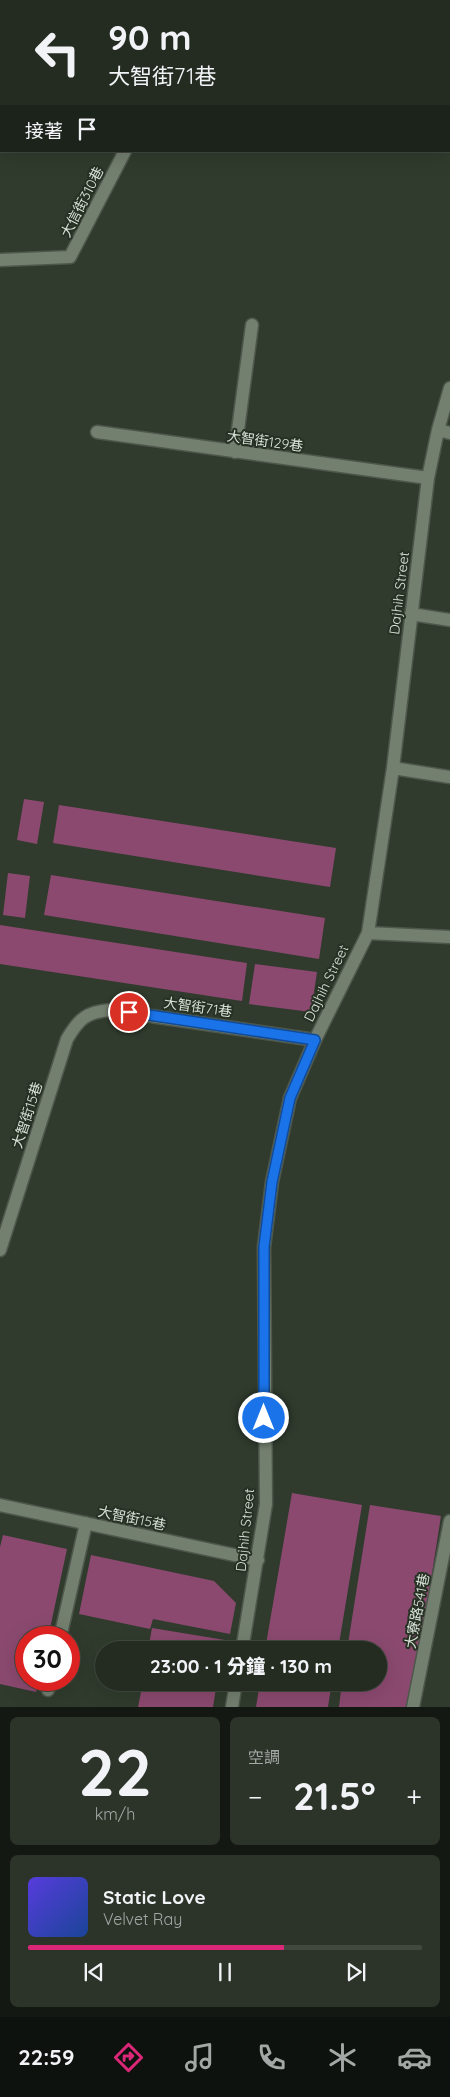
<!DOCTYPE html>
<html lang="zh-TW">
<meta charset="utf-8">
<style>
body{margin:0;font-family:Quicksand,"Noto Sans TC",sans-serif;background:#2c342a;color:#f1f3f6;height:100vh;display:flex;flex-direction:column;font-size:19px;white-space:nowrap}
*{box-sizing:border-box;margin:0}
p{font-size:16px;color:#a3a7a5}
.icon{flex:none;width:28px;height:28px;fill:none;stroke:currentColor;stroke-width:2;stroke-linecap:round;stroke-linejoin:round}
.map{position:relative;height:1707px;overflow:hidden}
.side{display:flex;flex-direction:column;gap:10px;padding:10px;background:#141813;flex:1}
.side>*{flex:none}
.top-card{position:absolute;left:0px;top:0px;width:450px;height:152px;box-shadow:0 5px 20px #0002,0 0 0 1px #414840;background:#242c22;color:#f1f3f6;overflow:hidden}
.speed{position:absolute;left:15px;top:1626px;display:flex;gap:10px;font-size:25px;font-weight:700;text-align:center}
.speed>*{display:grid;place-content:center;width:65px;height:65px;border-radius:50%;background:#242c22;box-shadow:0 5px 20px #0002,0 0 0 1px #414840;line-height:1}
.speed .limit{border:8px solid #d22;background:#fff;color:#111}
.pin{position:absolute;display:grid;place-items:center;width:42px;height:42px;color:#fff;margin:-21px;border:2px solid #fff;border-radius:50%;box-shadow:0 1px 5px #0007}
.me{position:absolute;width:55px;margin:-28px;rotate:0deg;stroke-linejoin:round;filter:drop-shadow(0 0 4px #0008)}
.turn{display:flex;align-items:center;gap:18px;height:105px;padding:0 25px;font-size:22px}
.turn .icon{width:65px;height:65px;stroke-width:2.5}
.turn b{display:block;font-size:35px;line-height:42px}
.then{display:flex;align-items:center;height:48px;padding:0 25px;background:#0003;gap:10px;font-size:19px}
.big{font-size:38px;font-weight:800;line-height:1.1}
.side .card{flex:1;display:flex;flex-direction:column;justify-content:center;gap:8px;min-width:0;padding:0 18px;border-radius:8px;background:#2c342a}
.side .dial{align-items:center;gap:0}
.dial b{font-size:65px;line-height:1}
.song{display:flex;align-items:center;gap:15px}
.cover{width:60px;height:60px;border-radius:8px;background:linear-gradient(135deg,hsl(250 70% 55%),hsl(220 70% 35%))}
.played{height:5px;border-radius:2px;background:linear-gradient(90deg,#db2777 65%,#414840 65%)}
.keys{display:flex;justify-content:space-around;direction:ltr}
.heat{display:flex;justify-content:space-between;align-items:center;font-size:28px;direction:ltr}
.side .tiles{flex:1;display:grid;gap:10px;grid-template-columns:1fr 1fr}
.card:last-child{grid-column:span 2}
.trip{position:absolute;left:95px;top:1641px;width:292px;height:50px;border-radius:25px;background:#242c22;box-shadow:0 5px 20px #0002,0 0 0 1px #414840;font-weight:800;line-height:50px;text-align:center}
.menu{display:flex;height:80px;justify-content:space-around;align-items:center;background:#0e120e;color:#a3a7a5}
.menu .icon{width:35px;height:35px}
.menu .on{color:#db2777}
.menu b{font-size:22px;color:#f1f3f6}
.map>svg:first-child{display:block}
.building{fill:#8b496f}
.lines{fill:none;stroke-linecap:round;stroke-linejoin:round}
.minor-casing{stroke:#4e574b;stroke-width:15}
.minor{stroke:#737f6f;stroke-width:12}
.route-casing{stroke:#114b97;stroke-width:12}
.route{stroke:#1a73e8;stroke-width:9}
.labels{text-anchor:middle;stroke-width:4;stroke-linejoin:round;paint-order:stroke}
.street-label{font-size:14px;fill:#d9e0d7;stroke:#263123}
</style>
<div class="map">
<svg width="450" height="1707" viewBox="0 0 450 1707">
<rect width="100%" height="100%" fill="#303b2d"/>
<path class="building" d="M24,799L44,802L37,844L17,840Z
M59,805L336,848L330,887L53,843Z
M8,873L30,876L25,918L3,915Z
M51,875L325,918L319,959L44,915Z
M0,925L247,963L242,1001L0,964Z
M255,964L317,972L311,1012L249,1004Z
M292,1493L362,1505L338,1650H265Z
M370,1505L441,1516L411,1707H339L342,1682H379V1650H347Z
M3,1535L67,1549L48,1638H26V1680H39L36,1692L0,1684V1547Z
M91,1555L214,1581L236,1603L230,1634L153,1619L150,1629L79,1614Z
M152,1628L225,1640L223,1650H148Z
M143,1682H217L213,1707H138Z
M260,1682H332L328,1707H256Z"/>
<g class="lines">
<defs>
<path id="minor" d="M184,1V0
M0,260L70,257L125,151
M438,430L450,433
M97,432L428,478
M235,452L252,325
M411,614L450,620
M393,768L450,777
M368,933L450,937
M0,1250L67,1039C79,1019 86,1012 110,1010L315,1040
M0,1505L258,1560
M60,1638L86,1523
M242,1650L266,1504L264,1247L272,1182L290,1098L315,1040L368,933L393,768L428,478L438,430L450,388
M48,1690L50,1680
M232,1707L236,1682
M413,1707L450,1521"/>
</defs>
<use href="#minor" class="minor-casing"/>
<use href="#minor" class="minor"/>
</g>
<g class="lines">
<defs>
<path id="route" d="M129,1012L315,1040L290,1098L272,1182L264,1247V1418"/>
</defs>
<use href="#route" class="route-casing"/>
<use href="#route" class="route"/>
</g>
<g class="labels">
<g class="street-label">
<text transform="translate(82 202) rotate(-63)" y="5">大信街310巷</text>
<text transform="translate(265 441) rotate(8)" y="5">大智街129巷</text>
<text transform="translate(399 593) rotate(-83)" y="5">Dajhih Street</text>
<text transform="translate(326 983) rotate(-64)" y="5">Dajhih Street</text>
<text transform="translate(198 1007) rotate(8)" y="5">大智街71巷</text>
<text transform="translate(27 1115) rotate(-72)" y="5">大智街15巷</text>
<text transform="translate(132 1518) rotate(12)" y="5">大智街15巷</text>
<text transform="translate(245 1530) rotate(-84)" y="5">Dajhih Street</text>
<text transform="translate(417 1611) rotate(-79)" y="5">大寮路541巷</text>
</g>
</g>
</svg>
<div class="speed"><div class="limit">30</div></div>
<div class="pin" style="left:129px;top:1012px;background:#d93025"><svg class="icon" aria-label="arrive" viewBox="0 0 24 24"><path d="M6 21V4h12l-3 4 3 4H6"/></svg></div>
<svg class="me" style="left:264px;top:1418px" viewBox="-20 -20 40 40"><circle r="17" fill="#1a73e8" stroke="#fff" stroke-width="3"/><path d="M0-11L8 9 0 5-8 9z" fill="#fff"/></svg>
<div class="trip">23:00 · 1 分鐘 · 130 m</div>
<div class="top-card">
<div class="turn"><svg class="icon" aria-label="left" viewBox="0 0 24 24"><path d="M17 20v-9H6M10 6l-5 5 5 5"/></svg><div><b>90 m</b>大智街71巷</div></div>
<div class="then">接著<svg class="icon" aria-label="arrive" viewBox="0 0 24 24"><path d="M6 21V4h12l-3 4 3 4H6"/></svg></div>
</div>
</div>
<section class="side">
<div class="tiles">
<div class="card dial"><b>22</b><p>km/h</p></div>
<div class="card"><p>空調</p>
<div class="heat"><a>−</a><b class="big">21.5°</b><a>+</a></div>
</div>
<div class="card">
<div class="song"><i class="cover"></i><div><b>Static Love</b><p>Velvet Ray</p></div></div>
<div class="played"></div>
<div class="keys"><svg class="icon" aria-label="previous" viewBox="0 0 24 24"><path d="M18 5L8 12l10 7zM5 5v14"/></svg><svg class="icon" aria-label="pause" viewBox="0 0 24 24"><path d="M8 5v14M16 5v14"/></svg><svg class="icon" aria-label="next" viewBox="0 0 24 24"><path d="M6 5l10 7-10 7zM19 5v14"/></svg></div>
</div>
</div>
</section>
<nav class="menu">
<b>22:59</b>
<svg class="icon on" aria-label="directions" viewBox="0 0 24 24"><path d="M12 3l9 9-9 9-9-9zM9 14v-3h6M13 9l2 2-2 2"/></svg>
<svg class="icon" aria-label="music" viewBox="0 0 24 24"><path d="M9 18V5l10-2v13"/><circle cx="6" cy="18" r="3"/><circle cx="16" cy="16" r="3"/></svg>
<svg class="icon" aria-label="phone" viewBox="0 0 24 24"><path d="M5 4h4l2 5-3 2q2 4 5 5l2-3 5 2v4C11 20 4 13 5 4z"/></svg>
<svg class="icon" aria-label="climate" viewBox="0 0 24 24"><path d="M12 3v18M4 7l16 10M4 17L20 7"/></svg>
<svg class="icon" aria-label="car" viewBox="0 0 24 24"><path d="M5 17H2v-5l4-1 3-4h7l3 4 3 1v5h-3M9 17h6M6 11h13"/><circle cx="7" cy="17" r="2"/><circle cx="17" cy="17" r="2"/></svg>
</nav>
